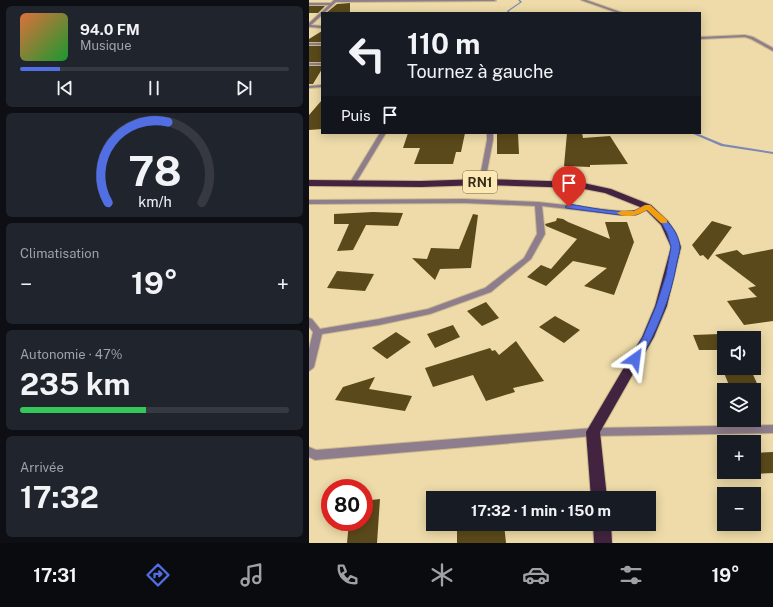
<!DOCTYPE html>
<html lang="fr">
<meta charset="utf-8">
<style>
body{margin:0;font-family:"Public Sans",sans-serif;background:#20242c;color:#f1f3f6;height:100vh;display:flex;flex-direction:column;font-size:15px;white-space:nowrap}
*{box-sizing:border-box;margin:0}
p{font-size:13px;color:#9ea1a6}
.icon{flex:none;width:22px;height:22px;fill:none;stroke:currentColor;stroke-width:2;stroke-linecap:round;stroke-linejoin:round}
.map{position:relative;flex:1;overflow:hidden}
.drawer{display:flex;flex-direction:column;gap:6px;padding:6px;background:#0d0f14;width:309px}
.drawer>*{flex:none}
.banner{position:absolute;left:12px;top:12px;width:380px;height:122px;border-radius:0px;box-shadow:0 2px 10px #0003;background:#171b24;color:#f1f3f6;overflow:hidden}
.controls{position:absolute;left:408px;top:331px;display:grid;gap:8px}
.controls a{display:grid;place-items:center;width:44px;height:44px;border-radius:0px;background:#171b24;box-shadow:0 2px 10px #0003;font-size:20px}
.speed{position:absolute;left:12px;top:479px;display:flex;gap:8px;font-size:20px;font-weight:700;text-align:center}
.speed>*{display:grid;place-content:center;width:52px;height:52px;border-radius:50%;background:#171b24;box-shadow:0 2px 10px #0003;line-height:1}
.speed .limit{border:6px solid #d22;background:#fff;color:#111}
.pin{position:absolute;display:grid;place-items:center;width:34px;height:34px;color:#fff;margin:-41px -17px;border-radius:50% 50% 50% 0;rotate:-45deg;box-shadow:0 0 4px #0007}
.pin .icon{rotate:45deg}
.me{position:absolute;width:44px;margin:-22px;rotate:31deg;stroke-linejoin:round;filter:drop-shadow(0 0 3px #0008)}
.turn{display:flex;align-items:center;gap:14px;height:84px;padding:0 20px;font-size:18px}
.turn .icon{width:52px;height:52px;stroke-width:2.5}
.turn b{display:block;font-size:28px;line-height:34px}
.then{display:flex;align-items:center;height:38px;padding:0 20px;background:#0003;gap:8px;font-size:15px}
.big{font-size:30px;font-weight:700;line-height:1.1}
.drawer .widget{flex:1;display:flex;flex-direction:column;justify-content:center;gap:6px;min-width:0;padding:0 14px;border-radius:6px;background:#20242c}
.drawer .dial{align-items:center;gap:0}
.dial svg{height:104px;overflow:visible;fill:none;stroke:#363941;stroke-width:7;stroke-linecap:round;text-anchor:middle}
.dial text{fill:#f1f3f6;stroke:none}
.song{display:flex;align-items:center;gap:12px}
.cover{width:48px;height:48px;border-radius:6px;background:linear-gradient(135deg,hsl(20 70% 55%),hsl(130 70% 35%))}
.played{height:4px;border-radius:2px;background:linear-gradient(90deg,#526ee3 15%,#363941 15%)}
.keys{display:flex;justify-content:space-around;direction:ltr}
.heat{display:flex;justify-content:space-between;align-items:center;font-size:22px;direction:ltr}
.charge{height:6px;border-radius:3px;background:linear-gradient(90deg,#34c759 47%,#363941 0)}
.trip{position:absolute;left:117px;top:491px;width:230px;height:40px;border-radius:0px;background:#171b24;box-shadow:0 2px 10px #0003;font-weight:700;line-height:40px;text-align:center}
.menu{display:flex;height:64px;justify-content:space-around;align-items:center;background:#090b0e;color:#9ea1a6}
.menu .icon{width:28px;height:28px}
.menu .on{color:#526ee3}
.menu b{font-size:18px;color:#f1f3f6}
main{display:flex;flex:1;min-height:0}
.map>svg:first-child{display:block}
.lines{fill:none;stroke-linecap:round;stroke-linejoin:round}
.stream{fill:#7e8ab1;fill-rule:evenodd}
.building{fill:#5a491a}
.minor-casing{stroke:#c9b88c;stroke-width:2}
.trunk-casing{stroke:#c9b88c;stroke-width:2}
.minor{fill:#8e7d8c;fill-rule:evenodd}
.trunk{fill:#422440;fill-rule:evenodd}
.route{fill:#526ee3;stroke:#354894}
.slow{fill:#f59e0b}
.labels{text-anchor:middle;stroke-width:4;stroke-linejoin:round;paint-order:stroke}
.shield{fill:#fbe8b5;stroke:#706447;stroke-width:1}
.shield-label{font-size:13px;font-weight:bold;fill:#342c18}
</style>
<main>
<section class="drawer">
<div class="widget">
<div class="song"><i class="cover"></i><div><b>94.0 FM</b><p>Musique</p></div></div>
<div class="played"></div>
<div class="keys"><svg class="icon" aria-label="previous" viewBox="0 0 24 24"><path d="M18 5L8 12l10 7zM5 5v14"/></svg><svg class="icon" aria-label="pause" viewBox="0 0 24 24"><path d="M8 5v14M16 5v14"/></svg><svg class="icon" aria-label="next" viewBox="0 0 24 24"><path d="M6 5l10 7-10 7zM19 5v14"/></svg></div>
</div>
<div class="widget dial"><svg viewBox="0 0 100 80">
<path d="M14 69A42 42 0 1 1 86 69"/>
<path d="M14 69A42 42 0 0 1 60 7" stroke="#526ee3"/>
<text x="50" y="56" font-size="32" font-weight="700">78</text>
<text x="50" y="72" font-size="11">km/h</text>
</svg></div>
<div class="widget"><p>Climatisation</p>
<div class="heat"><a>−</a><b class="big">19°</b><a>+</a></div>
</div>
<div class="widget"><p>Autonomie · 47%</p><b class="big">235 km</b><div class="charge"></div></div>
<div class="widget"><p>Arrivée</p><b class="big">17:32</b></div>
</section>
<div class="map">
<svg width="464" height="543" viewBox="0 0 464 543">
<rect width="100%" height="100%" fill="#eedba9"/>
<g class="lines">
<path class="stream" d="M209,0H211L213,2L200,11L201,13H199L198,11L211,2Z
M382,133H387L414,144L464,152V154L412,146Z"/>
</g>
<path class="building" d="M41,3V13H17L28,4Z
M0,6H16L9,13H0Z
M13,31V42H0V39Z
M0,46H13V62H0Z
M0,66H13V69L4,84H0Z
M13,100V129L0,130V115Z
M99,133H156L152,152H147L144,164H105L111,148H94Z
M188,133H209L210,154H188Z
M258,133H273L274,138L301,136L319,164L281,165V167L255,166Z
M64,212L94,213L89,226L57,225L44,250L28,251L40,224H25V214Z
M164,214L169,215L162,268L131,269L126,280L103,258L118,259L122,248L150,249Z
M248,218L254,219L259,222L301,239L296,222H318L325,242L305,295L275,286L298,268L264,261L237,286L218,277L232,265L242,269L268,239L237,226L236,224L247,221Z
M403,221L423,227L399,260L394,255L391,256L383,245Z
M464,249V321L435,325L418,301L448,297L439,288L447,286L406,255L428,250L434,255Z
M28,271L65,274L56,291L18,288Z
M177,302L190,318L173,326L158,311Z
M246,316L271,330L255,343L230,327Z
M144,325L151,337L126,348L118,334Z
M87,332L102,342L78,359L63,348Z
M410,334L415,350H390L384,335Z
M207,341L235,381L204,388L206,392L177,401L164,375L124,387L116,368L181,348L183,351L186,350L190,355Z
M413,368H441L451,390H422Z
M66,377L60,389L103,396L96,411L26,400L34,387Z
M464,452V473L445,474V453Z
M71,499L68,543H38L40,522H55V501Z
M148,524H195L197,543H148Z"/>
<g class="lines">
<defs>
<path id="minor" d="M25,0H185L187,1L27,2L15,13H13V15L2,25L13,26V28L0,27V23L20,5H0V3H22Z
M272,0H277L314,13H309Z
M436,35L444,37L464,48V51L442,39L436,37L391,39V37Z
M0,43H13V45H0Z
M0,63H13V65H0Z
M13,85V87L0,88V86Z
M71,133H77L46,184L45,185H41L40,184Z
M178,133H184V140L176,182L173,184L170,182L178,140Z
M155,199L229,202L311,211H326L339,205L342,207L329,214L311,215L233,206L236,234L222,259L182,292L121,314L70,325L13,334L5,367L3,369L0,371V349L4,332L0,327V318L3,319L11,329L70,319L119,309L176,288L215,258L228,234L226,206L155,203L0,204V200Z
M464,425V433L284,436L6,460L0,457V447L7,450L284,428Z"/>
<path id="trunk" d="M173,179L270,182L302,189L342,205L359,221L367,233L372,247L358,306L345,337L291,432L298,498H282L277,432L333,337L346,306L362,247L352,225L336,209L296,193L270,188L173,185L112,187L0,186V180L112,181Z
M284,524H302L303,543H285Z"/>
</defs>
<use href="#minor" class="minor-casing"/>
<use href="#trunk" class="trunk-casing"/>
<use href="#minor" class="minor"/>
<use href="#trunk" class="trunk"/>
</g>
<path class="route" d="M260,204C280,207 303,213 323,211C330,210 334,204 341,205C354,217 369,228 371,247C371,251 369,257 368,262C362,298 348,331 330,362H322L320,359L334,337L347,306L357,275L362,247L358,233L353,224L338,210L327,215H311L257,208L256,207Z"/>
<path class="slow" d="M336,205H341L358,220V223H352L338,210C330,215 316,219 308,213L312,211H325Z"/>
<g class="labels">
<rect class="shield" x="154" y="171" width="34" height="22" rx="3"/>
<g class="shield-label">
<text x="171" y="187">RN1</text>
</g>
</g>
</svg>
<div class="controls">
<a><svg class="icon" aria-label="sound" viewBox="0 0 24 24"><path d="M4 9h4l5-4v14l-5-4H4zM17 9q2 3 0 6"/></svg></a>
<a><svg class="icon" aria-label="layers" viewBox="0 0 24 24"><path d="M12 4l9 5-9 5-9-5zM3 14l9 5 9-5"/></svg></a>
<a>+</a>
<a>−</a>
</div>
<div class="speed"><div class="limit">80</div></div>
<div class="pin" style="left:260px;top:207px;background:#d93025"><svg class="icon" aria-label="arrive" viewBox="0 0 24 24"><path d="M6 21V4h12l-3 4 3 4H6"/></svg></div>
<svg class="me" style="left:326px;top:359px" viewBox="-20 -20 40 40"><path d="M0-17L14 15 0 8-14 15z" fill="#526ee3" stroke="#fff" stroke-width="4"/></svg>
<div class="trip">17:32 · 1 min · 150 m</div>
<div class="banner">
<div class="turn"><svg class="icon" aria-label="left" viewBox="0 0 24 24"><path d="M17 20v-9H6M10 6l-5 5 5 5"/></svg><div><b>110 m</b>Tournez à gauche</div></div>
<div class="then">Puis<svg class="icon" aria-label="arrive" viewBox="0 0 24 24"><path d="M6 21V4h12l-3 4 3 4H6"/></svg></div>
</div>
</div>
</main>
<nav class="menu">
<b>17:31</b>
<svg class="icon on" aria-label="directions" viewBox="0 0 24 24"><path d="M12 3l9 9-9 9-9-9zM9 14v-3h6M13 9l2 2-2 2"/></svg>
<svg class="icon" aria-label="music" viewBox="0 0 24 24"><path d="M9 18V5l10-2v13"/><circle cx="6" cy="18" r="3"/><circle cx="16" cy="16" r="3"/></svg>
<svg class="icon" aria-label="phone" viewBox="0 0 24 24"><path d="M5 4h4l2 5-3 2q2 4 5 5l2-3 5 2v4C11 20 4 13 5 4z"/></svg>
<svg class="icon" aria-label="climate" viewBox="0 0 24 24"><path d="M12 3v18M4 7l16 10M4 17L20 7"/></svg>
<svg class="icon" aria-label="car" viewBox="0 0 24 24"><path d="M5 17H2v-5l4-1 3-4h7l3 4 3 1v5h-3M9 17h6M6 11h13"/><circle cx="7" cy="17" r="2"/><circle cx="17" cy="17" r="2"/></svg>
<svg class="icon" aria-label="filters" viewBox="0 0 24 24"><path d="M4 7h16M4 17h16"/><circle cx="9" cy="7" r="2"/><circle cx="15" cy="17" r="2"/></svg>
<b>19°</b>
</nav>
